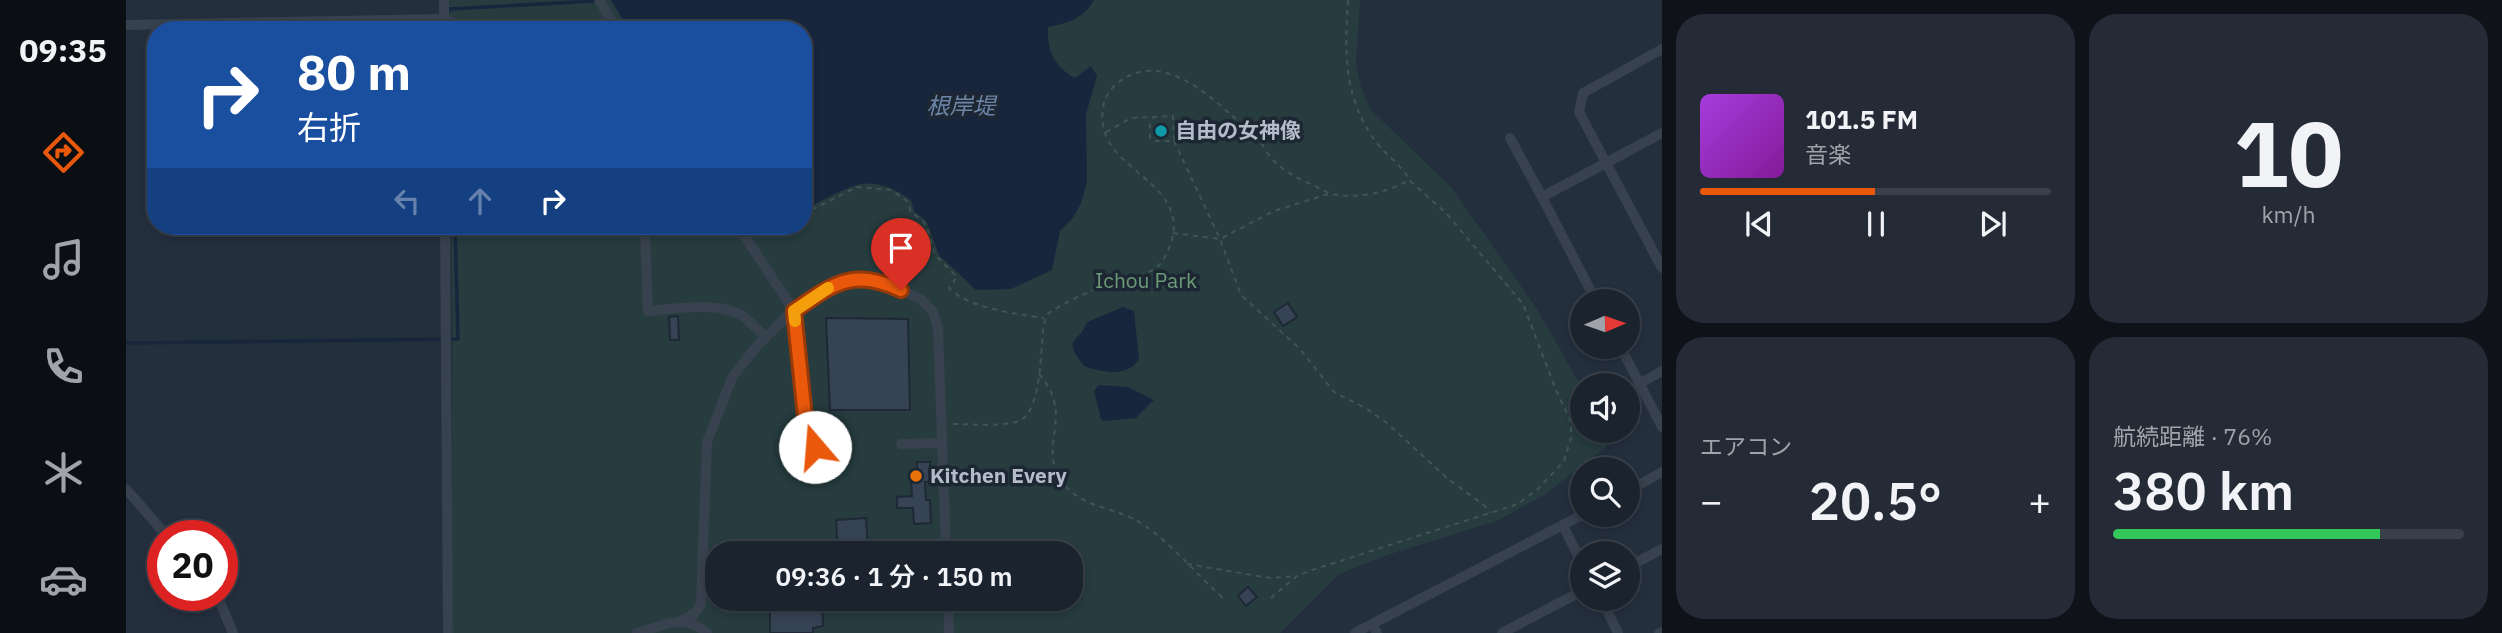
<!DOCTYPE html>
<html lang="ja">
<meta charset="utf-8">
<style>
body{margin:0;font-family:"IBM Plex Sans","Noto Sans JP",sans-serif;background:#242b36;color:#f1f3f6;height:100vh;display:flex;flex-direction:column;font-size:26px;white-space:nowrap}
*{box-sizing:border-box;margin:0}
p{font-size:23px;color:#a0a4aa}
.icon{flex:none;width:38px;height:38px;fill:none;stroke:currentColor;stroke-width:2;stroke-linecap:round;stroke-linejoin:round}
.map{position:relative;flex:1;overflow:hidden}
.panel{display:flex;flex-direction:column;gap:14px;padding:14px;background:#0f1319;width:840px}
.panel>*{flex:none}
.guide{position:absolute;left:21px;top:21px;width:665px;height:214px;border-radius:28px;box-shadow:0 4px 10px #0003,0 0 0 2px #39404a;background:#1a4fa0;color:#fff;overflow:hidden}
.needle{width:46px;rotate:88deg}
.fabs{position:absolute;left:1444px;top:289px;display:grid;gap:14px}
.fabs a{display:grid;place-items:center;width:70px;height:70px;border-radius:50%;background:#1b232e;box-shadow:0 4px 10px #0003,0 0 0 2px #39404a;font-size:35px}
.speed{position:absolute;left:21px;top:520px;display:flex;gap:14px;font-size:35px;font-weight:700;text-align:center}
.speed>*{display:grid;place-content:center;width:91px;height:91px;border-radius:50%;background:#1b232e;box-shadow:0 4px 10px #0003,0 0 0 2px #39404a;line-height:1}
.speed .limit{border:10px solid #d22;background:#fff;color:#111}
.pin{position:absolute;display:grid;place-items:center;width:60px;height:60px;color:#fff;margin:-72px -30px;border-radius:50% 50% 50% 0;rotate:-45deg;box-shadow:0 0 7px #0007}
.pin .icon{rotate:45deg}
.me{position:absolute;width:77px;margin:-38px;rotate:342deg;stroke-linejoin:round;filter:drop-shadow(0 0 5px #0008)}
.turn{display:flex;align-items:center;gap:24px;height:147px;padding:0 35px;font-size:32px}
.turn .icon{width:91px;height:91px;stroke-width:2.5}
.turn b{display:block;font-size:49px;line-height:60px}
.lanes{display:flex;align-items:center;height:66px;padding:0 35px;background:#0003;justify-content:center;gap:35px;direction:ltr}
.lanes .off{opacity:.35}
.big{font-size:52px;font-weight:600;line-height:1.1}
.panel .tile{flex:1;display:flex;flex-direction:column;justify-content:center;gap:10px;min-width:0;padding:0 24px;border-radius:28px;background:#242b36}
.panel .dial{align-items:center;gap:0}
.dial b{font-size:91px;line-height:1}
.song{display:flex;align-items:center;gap:21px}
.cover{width:84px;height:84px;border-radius:10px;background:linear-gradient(135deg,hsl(280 70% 55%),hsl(290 70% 35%))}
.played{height:7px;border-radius:4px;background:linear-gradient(90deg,#ea580c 50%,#39404a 50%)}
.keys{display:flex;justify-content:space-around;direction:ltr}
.heat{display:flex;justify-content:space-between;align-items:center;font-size:38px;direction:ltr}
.charge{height:10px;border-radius:5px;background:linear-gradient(90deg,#34c759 76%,#39404a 0)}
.panel .tiles{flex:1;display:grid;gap:14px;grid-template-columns:repeat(2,1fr)}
.trip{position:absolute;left:579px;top:541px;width:378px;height:70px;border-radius:28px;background:#1b232e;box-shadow:0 4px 10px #0003,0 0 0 2px #39404a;font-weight:600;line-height:70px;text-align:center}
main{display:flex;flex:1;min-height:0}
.tabs{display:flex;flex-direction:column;width:126px;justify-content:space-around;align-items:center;background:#0b0e12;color:#a0a4aa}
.tabs .icon{width:49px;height:49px}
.tabs .on{color:#ea580c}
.tabs b{font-size:32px;color:#f1f3f6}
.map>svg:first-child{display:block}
.green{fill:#263c3f;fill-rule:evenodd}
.water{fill:#17263c}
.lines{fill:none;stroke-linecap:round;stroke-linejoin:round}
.stream{stroke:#17263c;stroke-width:3.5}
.building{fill:#364354;stroke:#1f2835;stroke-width:2}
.path{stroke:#3f5557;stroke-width:2;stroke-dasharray:5 5;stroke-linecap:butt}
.minor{stroke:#38414e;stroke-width:10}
.route-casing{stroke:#983908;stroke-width:18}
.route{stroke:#ea580c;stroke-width:12}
.slow{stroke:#f59e0b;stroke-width:12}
.culture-dot{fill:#0f9aa8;stroke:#1d2633;stroke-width:2.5}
.food-dot{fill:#e8710a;stroke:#1d2633;stroke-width:2.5}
.labels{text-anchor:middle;stroke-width:7;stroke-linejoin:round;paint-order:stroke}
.poi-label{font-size:21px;font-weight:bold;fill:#b4bcc9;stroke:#1d2633;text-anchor:start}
.park-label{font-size:21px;fill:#6b9a76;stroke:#1d2633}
.water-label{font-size:23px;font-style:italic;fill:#6d86a8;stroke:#1d2633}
</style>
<main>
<nav class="tabs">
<b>09:35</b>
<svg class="icon on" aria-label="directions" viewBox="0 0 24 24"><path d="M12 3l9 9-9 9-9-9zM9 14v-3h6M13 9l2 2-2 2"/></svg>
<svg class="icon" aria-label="music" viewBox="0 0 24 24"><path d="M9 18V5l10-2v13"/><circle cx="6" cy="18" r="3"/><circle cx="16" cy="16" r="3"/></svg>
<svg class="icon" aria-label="phone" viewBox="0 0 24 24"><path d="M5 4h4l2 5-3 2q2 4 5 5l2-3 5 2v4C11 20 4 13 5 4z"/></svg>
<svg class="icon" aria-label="climate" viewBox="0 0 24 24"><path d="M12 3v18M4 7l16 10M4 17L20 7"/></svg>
<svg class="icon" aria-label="car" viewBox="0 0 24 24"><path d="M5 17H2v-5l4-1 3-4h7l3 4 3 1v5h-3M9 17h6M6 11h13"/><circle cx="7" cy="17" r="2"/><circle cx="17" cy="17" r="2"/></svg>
</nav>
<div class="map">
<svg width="1536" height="633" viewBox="0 0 1536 633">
<rect width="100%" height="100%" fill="#242f3e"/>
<path class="green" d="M322,0H1234L1230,64L1235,87L1244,109L1325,187L1409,306L1456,388V430L1480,431V447L1418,495L1371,521L1261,555L1213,574L1154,633H325C325,497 328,361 325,226H677V30H320ZM592,553H945V598H592Z
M102,226H307V230L102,234Z"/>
<path class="water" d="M485,0H968C957,19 942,23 922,27C921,52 928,66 949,78L965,66L971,76L960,114L961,182L955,203L947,218L934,231L926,270L885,289L850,290L813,255L801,222L788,211L785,200C737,167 723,191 677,209V30H503Z
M997,307L1008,311L1013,359C1003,378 974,372 958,366C935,336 952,346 961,322Z
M973,385L1002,387L1028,400L1010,418L978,421L975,419L968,391Z"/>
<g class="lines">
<path class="stream" d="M323,11V9L470,1
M0,343L332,339L329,226"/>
</g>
<path class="building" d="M1162,303L1171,317L1157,326L1148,312Z
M552,316L553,340H544L543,317Z
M700,318L782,319L784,410H704Z
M791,462H804V481L799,482L800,500H804L805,523L788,524L787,508H771V497L786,496L785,480L791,474Z
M740,518L742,553H712L710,520Z
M1122,587L1131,597L1120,606L1112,596Z
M650,598H683V602H696L697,626L687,628V633H644V612H651Z"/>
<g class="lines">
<path class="path" d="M1222,0C1219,52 1217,93 1247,138C1257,153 1274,163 1283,179
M980,132L1005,118L1047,116L1048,141H1028L1024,137V123L1028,117
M1048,141L1094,239L1115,295L1174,349L1208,392L1241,409L1261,423L1322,479L1358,505L1364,513
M677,214L731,187L765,190L781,201L785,212L797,221L803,233L809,255L831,277L823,288C841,308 892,314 918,318
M1047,233L1094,239L1148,211L1202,194
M913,374C950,416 911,444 935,480C955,510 991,506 1018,525C1047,545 1071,575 1097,598
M827,424C844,424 877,427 893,421C913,413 914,364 916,345C917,334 916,322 923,313C944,299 971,288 995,280C1007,276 1020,275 1030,268C1036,263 1039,257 1042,251C1073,178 967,174 977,109C978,96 986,86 997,79C1036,55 1076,89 1104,114C1114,123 1126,132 1135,143C1139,148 1142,155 1147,160C1158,171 1169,177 1182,183C1191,186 1198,192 1206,194C1231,199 1261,193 1283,180L1320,213L1397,304L1430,390L1445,422V438L1438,461L1412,489L1392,504L1186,570L1171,576L1146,597L1145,602
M1061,564L1144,578L1170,576"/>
<path class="minor" d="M318,0V30
M473,0L491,30
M0,25L318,19L343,30
M1536,49L1457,93L1453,112L1536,268
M1384,138L1416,197
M319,226L322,633
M513,226L519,231L522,311C551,309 589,301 615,315C624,321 632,330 640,338
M612,226L668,311L681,436L689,447
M1470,301L1416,197L1536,133
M1494,346L1536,427
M1513,384L1536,371
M775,444L816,443
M0,489L41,536
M1502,491L1536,472
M1437,526L1456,563
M1502,567L1536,549
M91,595L107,633
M822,598L823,633
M1475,598L1492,633
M555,621L568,614L575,604L581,442L606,378L630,347L664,313L695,292L713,283L738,279L755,280L796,300L807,312L812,328L820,553
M511,633C537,626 558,612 581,633
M1229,633L1246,624
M1251,633L1246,624L1458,514
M1376,633L1456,591
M1533,633L1536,632"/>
</g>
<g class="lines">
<defs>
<path id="route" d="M689,447L681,436L668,311C708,283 727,268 775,290"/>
</defs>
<use href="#route" class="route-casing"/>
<use href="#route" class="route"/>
<path class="slow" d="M669,321L668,311L702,288"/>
</g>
<circle class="culture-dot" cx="1035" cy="131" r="7"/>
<circle class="food-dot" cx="790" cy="476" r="7"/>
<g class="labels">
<g class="poi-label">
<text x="1049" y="138">自由の女神像</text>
<text x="804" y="483">Kitchen Every</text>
</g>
<g class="park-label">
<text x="1020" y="288">Ichou Park</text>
</g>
<g class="water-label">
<text x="835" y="114">根岸堤</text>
</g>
</g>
</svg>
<div class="fabs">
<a><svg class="needle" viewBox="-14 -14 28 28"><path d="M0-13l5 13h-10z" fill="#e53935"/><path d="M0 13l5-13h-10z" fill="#a0a4aa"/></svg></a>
<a><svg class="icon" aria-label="sound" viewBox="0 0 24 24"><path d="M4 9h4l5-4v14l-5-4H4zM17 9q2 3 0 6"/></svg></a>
<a><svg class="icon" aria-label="search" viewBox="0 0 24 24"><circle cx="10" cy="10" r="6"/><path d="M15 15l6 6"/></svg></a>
<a><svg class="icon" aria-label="layers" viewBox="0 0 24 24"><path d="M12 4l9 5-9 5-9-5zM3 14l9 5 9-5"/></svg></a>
</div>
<div class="speed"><div class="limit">20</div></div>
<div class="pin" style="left:775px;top:290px;background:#d93025"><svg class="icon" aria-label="arrive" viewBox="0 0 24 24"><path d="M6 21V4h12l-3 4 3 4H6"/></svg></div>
<svg class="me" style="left:689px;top:447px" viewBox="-20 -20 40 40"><circle r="19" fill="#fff"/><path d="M0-13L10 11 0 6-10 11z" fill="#ea580c"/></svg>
<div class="trip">09:36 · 1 分 · 150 m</div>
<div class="guide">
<div class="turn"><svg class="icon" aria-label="right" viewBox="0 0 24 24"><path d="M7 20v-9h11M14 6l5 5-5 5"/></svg><div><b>80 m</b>右折</div></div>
<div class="lanes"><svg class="icon off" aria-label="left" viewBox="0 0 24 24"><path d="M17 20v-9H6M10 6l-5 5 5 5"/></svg><svg class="icon off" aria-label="ahead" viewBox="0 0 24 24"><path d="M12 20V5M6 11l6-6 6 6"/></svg><svg class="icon" aria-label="right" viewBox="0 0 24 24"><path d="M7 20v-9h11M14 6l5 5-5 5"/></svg></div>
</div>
</div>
<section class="panel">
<div class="tiles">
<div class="tile">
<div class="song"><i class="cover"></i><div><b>101.5 FM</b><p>音楽</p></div></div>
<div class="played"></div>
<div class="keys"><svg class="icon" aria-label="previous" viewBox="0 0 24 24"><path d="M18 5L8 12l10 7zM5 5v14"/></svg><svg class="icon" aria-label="pause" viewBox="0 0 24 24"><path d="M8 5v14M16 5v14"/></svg><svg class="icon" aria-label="next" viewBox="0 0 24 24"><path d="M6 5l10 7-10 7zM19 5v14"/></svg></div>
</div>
<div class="tile dial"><b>10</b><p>km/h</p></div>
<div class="tile"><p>エアコン</p>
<div class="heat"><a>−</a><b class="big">20.5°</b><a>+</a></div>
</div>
<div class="tile"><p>航続距離 · 76%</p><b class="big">380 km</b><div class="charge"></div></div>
</div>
</section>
</main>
